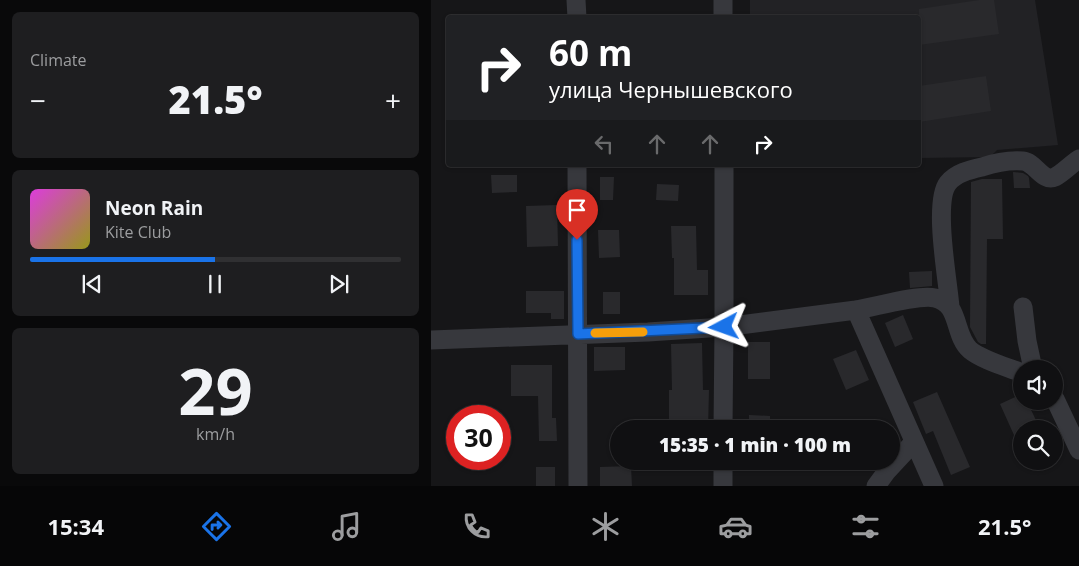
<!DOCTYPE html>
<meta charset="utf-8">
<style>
body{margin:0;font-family:"Open Sans",sans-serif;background:#1e1e20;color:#f1f3f6;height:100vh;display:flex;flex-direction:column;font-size:19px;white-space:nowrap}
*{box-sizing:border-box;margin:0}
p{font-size:16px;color:#9c9d9f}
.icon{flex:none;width:28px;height:28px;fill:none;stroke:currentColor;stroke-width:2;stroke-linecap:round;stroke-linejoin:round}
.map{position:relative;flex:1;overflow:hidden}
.details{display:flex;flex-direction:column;gap:12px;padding:12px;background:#09090a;width:431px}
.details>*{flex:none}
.guide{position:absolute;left:15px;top:15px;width:475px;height:152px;border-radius:5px;box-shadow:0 1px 4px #0004,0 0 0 1px #303032;background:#202124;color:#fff;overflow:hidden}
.controls{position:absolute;left:582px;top:360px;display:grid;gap:10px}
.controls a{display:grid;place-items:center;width:50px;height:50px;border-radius:50%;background:#101012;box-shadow:0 1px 4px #0004,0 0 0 1px #303032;font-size:25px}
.speed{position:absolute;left:15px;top:405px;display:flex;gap:10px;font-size:25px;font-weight:700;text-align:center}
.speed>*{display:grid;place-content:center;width:65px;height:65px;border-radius:50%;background:#101012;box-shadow:0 1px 4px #0004,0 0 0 1px #303032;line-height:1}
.speed .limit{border:8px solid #d22;background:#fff;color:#111}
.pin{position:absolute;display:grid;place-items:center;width:42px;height:42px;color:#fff;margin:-51px -21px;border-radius:50% 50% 50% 0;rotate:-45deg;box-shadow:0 0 5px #0007}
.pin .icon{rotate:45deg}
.me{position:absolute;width:55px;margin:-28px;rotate:266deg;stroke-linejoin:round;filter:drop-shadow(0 0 4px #0008)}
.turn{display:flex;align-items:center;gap:18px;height:105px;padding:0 20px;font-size:22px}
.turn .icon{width:65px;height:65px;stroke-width:2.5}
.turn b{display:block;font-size:35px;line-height:42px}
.lanes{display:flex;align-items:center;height:48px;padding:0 20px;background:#0003;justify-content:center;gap:25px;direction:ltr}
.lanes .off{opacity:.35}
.big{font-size:38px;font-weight:800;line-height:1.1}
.details .widget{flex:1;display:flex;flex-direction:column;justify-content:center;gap:8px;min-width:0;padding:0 18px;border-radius:8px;background:#1e1e20}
.details .dial{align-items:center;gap:0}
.dial b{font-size:65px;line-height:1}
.song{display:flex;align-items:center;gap:15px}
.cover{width:60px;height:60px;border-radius:8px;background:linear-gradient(135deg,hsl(300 70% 55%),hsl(60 70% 35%))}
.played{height:5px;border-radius:2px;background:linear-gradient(90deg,#1a73e8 50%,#303032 50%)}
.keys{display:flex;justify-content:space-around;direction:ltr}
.heat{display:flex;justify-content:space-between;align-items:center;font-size:28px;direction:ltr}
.trip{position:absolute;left:179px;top:420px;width:290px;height:50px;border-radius:25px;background:#101012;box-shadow:0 1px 4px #0004,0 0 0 1px #303032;font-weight:800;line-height:50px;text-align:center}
.tab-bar{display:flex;height:80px;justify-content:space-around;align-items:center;background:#060607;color:#9c9d9f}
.tab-bar .icon{width:35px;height:35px}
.tab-bar .on{color:#1a73e8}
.tab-bar b{font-size:22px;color:#f1f3f6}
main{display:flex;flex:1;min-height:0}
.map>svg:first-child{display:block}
.built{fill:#222225}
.building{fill:#29292c}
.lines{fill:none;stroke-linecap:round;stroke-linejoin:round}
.minor{stroke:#37383d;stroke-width:19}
.route-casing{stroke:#114b97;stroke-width:12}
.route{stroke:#1a73e8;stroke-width:9}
.slow{stroke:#f59e0b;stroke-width:9}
</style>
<main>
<section class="details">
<div class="widget"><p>Climate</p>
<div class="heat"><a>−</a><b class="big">21.5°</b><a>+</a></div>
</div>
<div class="widget">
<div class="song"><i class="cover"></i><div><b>Neon Rain</b><p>Kite Club</p></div></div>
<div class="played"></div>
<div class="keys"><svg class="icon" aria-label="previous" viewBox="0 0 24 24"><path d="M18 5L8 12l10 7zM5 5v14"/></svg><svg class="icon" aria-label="pause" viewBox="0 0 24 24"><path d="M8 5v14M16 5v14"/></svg><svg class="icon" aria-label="next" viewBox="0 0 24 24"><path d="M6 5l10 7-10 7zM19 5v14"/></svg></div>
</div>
<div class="widget dial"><b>29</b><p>km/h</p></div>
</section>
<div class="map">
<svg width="648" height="486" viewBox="0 0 648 486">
<rect width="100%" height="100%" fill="#161618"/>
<path class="built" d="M319,0H604L627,145L566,150L559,157L488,158V18H319Z"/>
<path class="building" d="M548,0H563L568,34L488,45V9Z
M555,76L560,111L488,122V86Z
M582,172L592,173L597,176L598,178L599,188H583Z
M60,175H86V192L61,193Z
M169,177H183L182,200H169Z
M551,179H571L572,239H556L555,344H550L547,342L539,327L540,182Z
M226,184L248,185L247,201L225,200Z
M126,205L127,246L96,247L95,206Z
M240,226H265L266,270H277V295H243V258H241Z
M167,230H188L189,257L168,258Z
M501,271V286L479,288L478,272Z
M95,291H133V319H120V313H95Z
M172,292H189V314H172Z
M472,315L482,339L464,347L454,323Z
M317,342H339V379H317Z
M271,343L272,390H278L277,429H238V390H241L240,344Z
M163,347H194V370L163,371Z
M425,350L438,380L415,390L402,359Z
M80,365H121V418H125L126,441H108L107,396H80Z
M506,392L539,467L520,475L502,431L495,434L482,402Z
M591,394V401H596L609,429H591V453L569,404Z
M318,415L339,416V429H318Z
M200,466L201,486H169V467Z
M105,467H124V486H105Z"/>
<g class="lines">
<path class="minor" d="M145,0L146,18
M292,0V18
M146,165L147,486
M519,307C517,281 502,202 517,183C525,173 538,170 551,167C563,163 579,160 592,161C604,162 612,183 624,177C632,173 640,164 648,159
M592,307L596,341L602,369
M425,310C444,307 488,294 504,298C530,304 522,335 539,350C551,360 576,367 591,373
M0,340L217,332L293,327L425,310L503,486
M624,399L648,450
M292,429L293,327V165
M292,461V486
M445,486L456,471L482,443"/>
</g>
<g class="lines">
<defs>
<path id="route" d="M146,240L147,334L293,327"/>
</defs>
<use href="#route" class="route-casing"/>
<use href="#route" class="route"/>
<path class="slow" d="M164,333L212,332"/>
</g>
</svg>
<div class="controls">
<a><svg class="icon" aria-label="sound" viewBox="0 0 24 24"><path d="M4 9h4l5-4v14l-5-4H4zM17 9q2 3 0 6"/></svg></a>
<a><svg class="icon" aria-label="search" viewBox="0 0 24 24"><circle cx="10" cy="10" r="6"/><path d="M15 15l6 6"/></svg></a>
</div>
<div class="speed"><div class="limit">30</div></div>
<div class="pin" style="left:146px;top:240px;background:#d93025"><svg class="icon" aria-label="arrive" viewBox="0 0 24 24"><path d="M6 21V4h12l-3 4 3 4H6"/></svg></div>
<svg class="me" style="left:293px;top:327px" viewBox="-20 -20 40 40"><path d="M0-17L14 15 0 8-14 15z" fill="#1a73e8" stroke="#fff" stroke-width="4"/></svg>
<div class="trip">15:35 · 1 min · 100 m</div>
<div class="guide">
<div class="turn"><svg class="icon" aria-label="right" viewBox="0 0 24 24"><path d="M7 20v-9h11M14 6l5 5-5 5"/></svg><div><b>60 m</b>улица Чернышевского</div></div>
<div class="lanes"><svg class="icon off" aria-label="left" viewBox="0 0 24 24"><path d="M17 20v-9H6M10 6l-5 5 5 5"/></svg><svg class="icon off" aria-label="ahead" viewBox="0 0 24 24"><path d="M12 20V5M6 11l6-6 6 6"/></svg><svg class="icon off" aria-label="ahead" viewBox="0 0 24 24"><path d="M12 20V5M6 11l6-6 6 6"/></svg><svg class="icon" aria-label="right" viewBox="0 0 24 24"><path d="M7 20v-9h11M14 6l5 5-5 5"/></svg></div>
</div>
</div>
</main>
<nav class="tab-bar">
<b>15:34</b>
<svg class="icon on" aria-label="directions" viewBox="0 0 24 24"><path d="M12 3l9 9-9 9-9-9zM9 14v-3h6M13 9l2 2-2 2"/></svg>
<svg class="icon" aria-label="music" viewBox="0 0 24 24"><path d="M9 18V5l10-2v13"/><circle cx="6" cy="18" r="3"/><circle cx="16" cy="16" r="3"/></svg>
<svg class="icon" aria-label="phone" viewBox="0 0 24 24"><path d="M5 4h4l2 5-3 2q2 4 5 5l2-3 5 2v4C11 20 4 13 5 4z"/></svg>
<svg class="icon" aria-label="climate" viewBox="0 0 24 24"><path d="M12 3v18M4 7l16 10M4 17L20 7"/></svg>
<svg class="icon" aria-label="car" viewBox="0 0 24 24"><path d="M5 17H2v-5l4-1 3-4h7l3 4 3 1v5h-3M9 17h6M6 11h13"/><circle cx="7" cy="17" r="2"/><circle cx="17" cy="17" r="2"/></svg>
<svg class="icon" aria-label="filters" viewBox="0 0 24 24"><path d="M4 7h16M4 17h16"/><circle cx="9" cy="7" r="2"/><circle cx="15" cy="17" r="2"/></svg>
<b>21.5°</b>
</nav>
